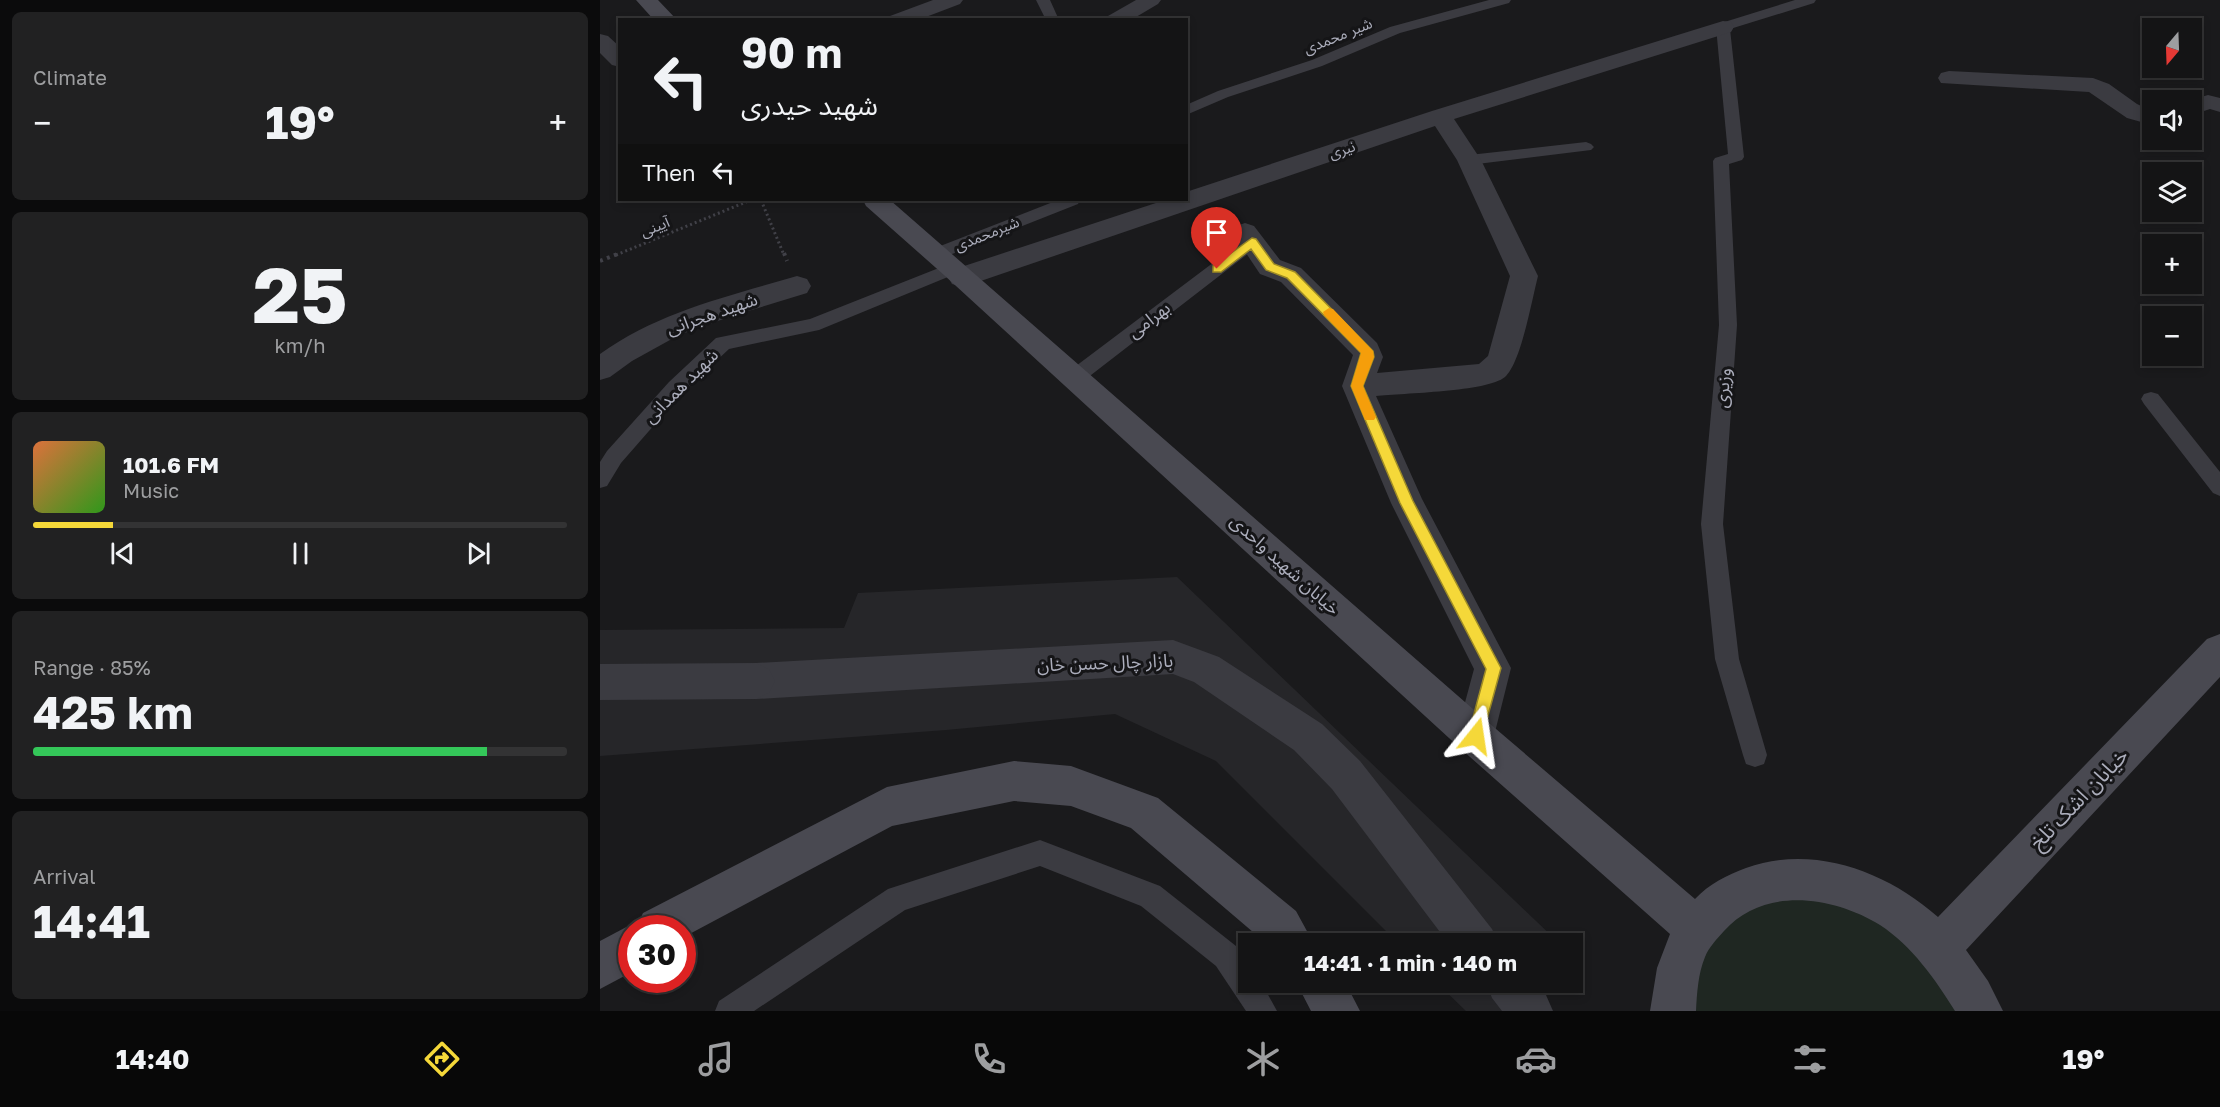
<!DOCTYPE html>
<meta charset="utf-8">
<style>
body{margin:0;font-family:"Golos Text","Noto Sans Arabic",sans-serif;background:#212122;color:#f1f3f6;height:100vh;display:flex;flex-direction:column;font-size:22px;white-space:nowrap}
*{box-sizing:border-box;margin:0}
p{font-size:20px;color:#9d9ea0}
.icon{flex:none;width:33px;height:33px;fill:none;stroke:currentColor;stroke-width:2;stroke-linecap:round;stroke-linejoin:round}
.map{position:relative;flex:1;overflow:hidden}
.sheet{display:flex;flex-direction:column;gap:12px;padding:12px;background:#0b0b0c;width:600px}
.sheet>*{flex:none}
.top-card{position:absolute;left:18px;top:18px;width:570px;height:183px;border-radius:0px;box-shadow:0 3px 9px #0003,0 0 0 2px #333334;background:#141415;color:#f1f3f6;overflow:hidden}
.needle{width:39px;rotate:199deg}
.controls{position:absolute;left:1542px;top:18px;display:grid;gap:12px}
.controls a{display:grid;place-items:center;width:60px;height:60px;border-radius:0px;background:#141415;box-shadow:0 3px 9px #0003,0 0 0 2px #333334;font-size:30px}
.speed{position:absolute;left:18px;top:915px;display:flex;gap:12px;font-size:30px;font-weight:700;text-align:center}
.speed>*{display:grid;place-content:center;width:78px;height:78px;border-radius:50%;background:#141415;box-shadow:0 3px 9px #0003,0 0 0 2px #333334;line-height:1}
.speed .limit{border:9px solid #d22;background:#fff;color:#111}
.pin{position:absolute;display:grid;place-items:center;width:51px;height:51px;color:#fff;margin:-62px -26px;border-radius:50% 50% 50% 0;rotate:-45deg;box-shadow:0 0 6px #0007}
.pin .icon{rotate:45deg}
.me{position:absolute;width:66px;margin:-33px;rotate:15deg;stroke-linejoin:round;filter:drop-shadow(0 0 4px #0008)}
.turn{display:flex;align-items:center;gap:21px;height:126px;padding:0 24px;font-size:27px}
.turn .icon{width:78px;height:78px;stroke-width:2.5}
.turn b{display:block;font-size:42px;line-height:51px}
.then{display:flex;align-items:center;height:57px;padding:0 24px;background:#0003;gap:12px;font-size:22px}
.big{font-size:45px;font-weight:700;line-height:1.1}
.sheet .tile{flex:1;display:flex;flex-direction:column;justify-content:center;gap:9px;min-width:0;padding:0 21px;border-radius:9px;background:#212122}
.sheet .dial{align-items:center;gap:0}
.dial b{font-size:78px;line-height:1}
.song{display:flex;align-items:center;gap:18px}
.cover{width:72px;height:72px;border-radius:9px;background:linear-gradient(135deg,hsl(20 70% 55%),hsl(110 70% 35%))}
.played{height:6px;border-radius:3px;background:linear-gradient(90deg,#f5d839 15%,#333334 15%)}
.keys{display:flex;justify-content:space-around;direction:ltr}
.heat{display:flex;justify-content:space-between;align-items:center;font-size:33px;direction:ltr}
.charge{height:9px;border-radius:4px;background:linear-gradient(90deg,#34c759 85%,#333334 0)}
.trip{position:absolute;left:638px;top:933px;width:345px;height:60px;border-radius:0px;background:#141415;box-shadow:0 3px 9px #0003,0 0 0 2px #333334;font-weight:700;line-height:60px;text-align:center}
.menu{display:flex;height:96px;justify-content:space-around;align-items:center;background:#080808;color:#9d9ea0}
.menu .icon{width:42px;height:42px}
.menu .active{color:#f5d839}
.menu b{font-size:27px;color:#f1f3f6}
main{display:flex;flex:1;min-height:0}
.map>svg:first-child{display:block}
.built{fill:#262629}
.green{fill:#1f2722}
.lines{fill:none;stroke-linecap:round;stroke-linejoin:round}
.path-far1{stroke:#414148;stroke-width:3;stroke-dasharray:2 3;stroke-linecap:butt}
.path{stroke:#414148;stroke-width:4;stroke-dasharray:3 4.5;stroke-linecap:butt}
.service{fill:#3b3b41;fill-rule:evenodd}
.pedestrian{fill:#3b3b41;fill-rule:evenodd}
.minor{fill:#3b3b41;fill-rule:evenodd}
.secondary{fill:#494951;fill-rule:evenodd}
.route{fill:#f5d839;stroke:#9f8c25;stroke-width:1.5}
.slow{fill:#f59e0b}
.labels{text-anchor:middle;stroke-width:6;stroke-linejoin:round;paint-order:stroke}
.far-street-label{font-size:15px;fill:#acaebc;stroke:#151517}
.street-label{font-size:18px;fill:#acaebc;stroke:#151517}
.near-street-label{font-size:21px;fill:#acaebc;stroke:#151517}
</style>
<main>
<section class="sheet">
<div class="tile"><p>Climate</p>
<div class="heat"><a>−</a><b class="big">19°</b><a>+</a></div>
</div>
<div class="tile dial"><b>25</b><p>km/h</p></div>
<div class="tile">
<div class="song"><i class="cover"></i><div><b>101.6 FM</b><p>Music</p></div></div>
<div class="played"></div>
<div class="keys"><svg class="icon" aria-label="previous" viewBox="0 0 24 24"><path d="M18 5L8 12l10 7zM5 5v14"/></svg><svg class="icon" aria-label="pause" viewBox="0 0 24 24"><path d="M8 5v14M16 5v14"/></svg><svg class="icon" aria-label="next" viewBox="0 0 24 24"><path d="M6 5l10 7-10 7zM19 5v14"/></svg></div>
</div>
<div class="tile"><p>Range · 85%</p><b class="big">425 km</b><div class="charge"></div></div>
<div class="tile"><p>Arrival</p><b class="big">14:41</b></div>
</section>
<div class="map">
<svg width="1620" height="1011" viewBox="0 0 1620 1011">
<rect width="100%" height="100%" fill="#1a1a1c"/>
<path class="built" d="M577,577L959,943H798L616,761L515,714L346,730L0,756V630L244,628L258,593Z
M837,983H945L923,1011H866Z"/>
<path class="green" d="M1202,886L1299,923L1371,1011H1081L1121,915Z"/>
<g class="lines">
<path class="path-far1" d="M161,200L184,255
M16,255L151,200"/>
<path class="path" d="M184,253L187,261
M0,261L20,253"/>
<path class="service" d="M436,0H450L459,20H446Z
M889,0H911L909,3L800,33L722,66L628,97L586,115V105L618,91L712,60L790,27Z
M1195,0H1216L1214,3L1130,29L1144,157L1142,160L1129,164L1137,325L1123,524L1139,659L1167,755L1164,764L1155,767L1146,764L1143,755L1115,659L1101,524L1119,325L1113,161L1115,158L1128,154L1116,27L1118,24Z
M986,142L991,144L994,147L991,150L869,165L861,160L869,155Z
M458,200H480L478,204L342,258H330L327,254L330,250Z
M652,236L658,238L660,242L658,246L482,382L475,384L468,382L465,377L468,372L646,238Z
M354,262L360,264L363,268L360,272L219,330L129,349L83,392L21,463L7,486L0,488V462L7,451L69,382L116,338L210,319Z
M1551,392L1558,394L1620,472V496L1613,493L1544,404L1541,399L1544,394Z
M440,840L560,886L636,946L648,964V982H661L677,1011H646L616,966L541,906L440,866L305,910L154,1011H115L119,1001L288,889Z"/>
<path class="pedestrian" d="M573,640L619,657L722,724L760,761L892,929L899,944H849L732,789L694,750L594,682L573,674L156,699L143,693L137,681L143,669L156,663Z
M886,982H936L946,995L953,1011H902L892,998Z"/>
<path class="minor" d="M333,0H363L360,4L318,20H287L290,16Z
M536,0H561L558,4L531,20H505L508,16Z
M1123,21L1131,22L1134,27L1131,32L854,119L881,160L938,276C932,299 921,363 905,377C887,392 803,393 776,396L822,499L911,668L894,736L889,749L875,755L861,749L856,736L874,669L791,503L742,386L753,355L681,282L660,274L632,232L636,226L645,223L654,226L680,260L701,268L777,343L783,357L777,373L879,364L888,356L910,276L857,160L835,126L372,284L362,287L352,284L348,277L352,270L565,200H586V192L832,111Z
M0,34L8,36L20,47V67L12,65L0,53Z
M1349,71L1493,78L1509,84L1537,104L1552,111V125L1527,118L1489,92L1341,83L1338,78L1341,73Z
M1608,95L1620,98V112L1610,109L1592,115L1591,100Z
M197,276L207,279L211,286L207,293L129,317L79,335L32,361L10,377L0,380V354C58,312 129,296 197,276Z
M156,663L169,669L175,681L169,693L156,699L0,700V664Z"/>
<path class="secondary" d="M36,0H58L77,20H54Z
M263,200H290L889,723L1095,899C1109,884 1127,875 1146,868C1213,844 1286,871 1338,917L1607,639L1620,634V677L1366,950L1388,981L1403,1011H1355C1335,979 1312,946 1280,925C1233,896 1164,886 1124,931C1117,939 1109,947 1105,957C1098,974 1097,993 1096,1011H1050L1057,968L1070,934L861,749L344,275L266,206Z
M414,761L471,766L558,798L696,911L714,944H667L531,828L471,806L414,801L292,826L82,938V928H32V972L0,989V941L32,924L37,926L43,913L287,787Z
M696,982H745L760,1011H711Z"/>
</g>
<path class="route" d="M652,238L656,239L674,264L695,272L773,351L774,357L763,386L813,501L901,668L881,741L876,743L870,741L868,736L886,669L800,503L751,386L761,353L687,278L666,270L651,249L621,272H613V266Z"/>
<path class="slow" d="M729,308L733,309L773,351L774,357L763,386L776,417L774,420H765L751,386L761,353L724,315L723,312Z"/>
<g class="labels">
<g class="far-street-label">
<text transform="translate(738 36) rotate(-22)" y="5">شیر محمدی</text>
<text transform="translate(742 150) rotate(-19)" y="5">نیری</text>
<text transform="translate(55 227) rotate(-22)" y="5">آیینی</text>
<text transform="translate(387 234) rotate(-22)" y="5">شیرمحمدی</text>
</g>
<g class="street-label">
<text transform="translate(112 314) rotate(-19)" y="6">شهید هجرانی</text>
<text transform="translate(549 320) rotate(-37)" y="6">بهرامی</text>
<text transform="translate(81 386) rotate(-45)" y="6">شهید همدانی</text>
<text transform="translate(1123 388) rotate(-85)" y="6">وزیری</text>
<text transform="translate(685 565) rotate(42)" y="6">خیابان شهید واحدی</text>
<text transform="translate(505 663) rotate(-2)" y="6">بازار چال حسن خان</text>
</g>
<g class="near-street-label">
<text transform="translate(1479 799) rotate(-46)" y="7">خیابان اشک تلخ</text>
</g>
</g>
</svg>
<div class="controls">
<a><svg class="needle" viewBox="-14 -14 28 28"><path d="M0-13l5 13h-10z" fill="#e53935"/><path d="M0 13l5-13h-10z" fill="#9d9ea0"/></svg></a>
<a><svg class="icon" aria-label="sound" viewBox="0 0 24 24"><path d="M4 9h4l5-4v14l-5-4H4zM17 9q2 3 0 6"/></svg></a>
<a><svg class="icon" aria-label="layers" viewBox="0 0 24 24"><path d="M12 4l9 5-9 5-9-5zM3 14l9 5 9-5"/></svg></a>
<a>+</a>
<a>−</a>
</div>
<div class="speed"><div class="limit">30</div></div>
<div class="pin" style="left:617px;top:269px;background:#d93025"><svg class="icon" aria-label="arrive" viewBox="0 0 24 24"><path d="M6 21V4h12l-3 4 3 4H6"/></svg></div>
<svg class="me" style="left:876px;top:736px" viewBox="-20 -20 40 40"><path d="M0-17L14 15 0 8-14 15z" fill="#f5d839" stroke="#fff" stroke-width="4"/></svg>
<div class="trip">14:41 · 1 min · 140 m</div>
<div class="top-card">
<div class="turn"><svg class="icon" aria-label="left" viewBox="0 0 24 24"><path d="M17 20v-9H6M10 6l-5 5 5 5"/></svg><div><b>90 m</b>شهید حیدری</div></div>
<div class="then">Then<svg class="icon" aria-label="left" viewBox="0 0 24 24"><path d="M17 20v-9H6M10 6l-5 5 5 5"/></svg></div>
</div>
</div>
</main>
<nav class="menu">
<b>14:40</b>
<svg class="icon active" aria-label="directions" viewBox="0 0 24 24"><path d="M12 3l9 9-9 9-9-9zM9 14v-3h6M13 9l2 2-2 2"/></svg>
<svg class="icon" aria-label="music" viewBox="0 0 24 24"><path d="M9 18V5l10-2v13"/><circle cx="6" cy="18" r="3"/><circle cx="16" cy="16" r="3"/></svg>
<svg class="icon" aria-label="phone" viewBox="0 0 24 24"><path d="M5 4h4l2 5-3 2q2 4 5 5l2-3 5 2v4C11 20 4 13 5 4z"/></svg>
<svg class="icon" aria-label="climate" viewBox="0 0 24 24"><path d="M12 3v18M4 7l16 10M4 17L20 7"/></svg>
<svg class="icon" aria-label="car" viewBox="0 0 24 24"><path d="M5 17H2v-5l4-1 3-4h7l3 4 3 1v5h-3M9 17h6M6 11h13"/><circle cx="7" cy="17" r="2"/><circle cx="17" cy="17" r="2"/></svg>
<svg class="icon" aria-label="filters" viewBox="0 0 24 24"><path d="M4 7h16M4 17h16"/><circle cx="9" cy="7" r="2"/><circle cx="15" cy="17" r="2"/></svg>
<b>19°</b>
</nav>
